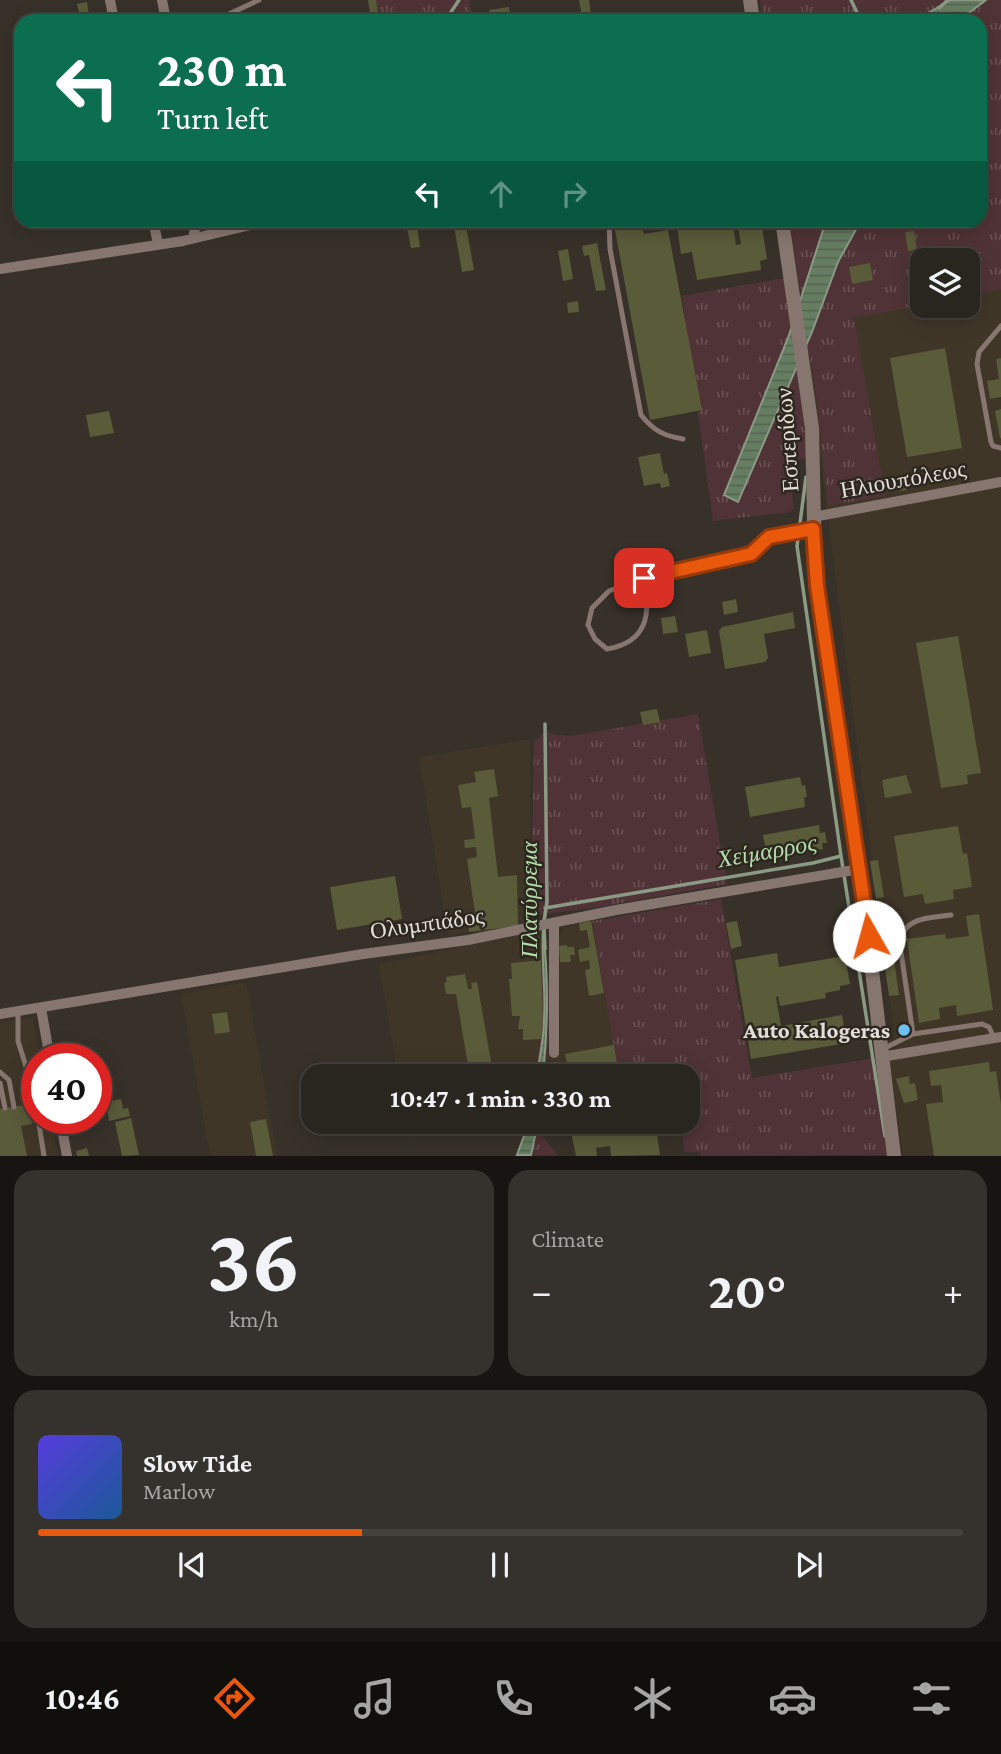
<!DOCTYPE html>
<meta charset="utf-8">
<style>
body{margin:0;font-family:"Crimson Pro",serif;background:#35312c;color:#f1f3f6;height:100vh;display:flex;flex-direction:column;font-size:26px;white-space:nowrap}
*{box-sizing:border-box;margin:0}
p{font-size:23px;color:#a5a5a4}
.icon{flex:none;width:38px;height:38px;fill:none;stroke:currentColor;stroke-width:2;stroke-linecap:round;stroke-linejoin:round}
.map{position:relative;height:1156px;overflow:hidden}
.panel{display:flex;flex-direction:column;gap:14px;padding:14px;background:#171411;flex:1}
.panel>*{flex:none}
.hud{position:absolute;left:14px;top:14px;width:973px;height:214px;border-radius:21px;box-shadow:0 4px 18px #0003,0 0 0 2px #45423d;background:#0b6e4f;color:#fff;overflow:hidden}
.tools{position:absolute;left:910px;top:248px;display:grid;gap:14px}
.tools a{display:grid;place-items:center;width:70px;height:70px;border-radius:14px;background:#29251f;box-shadow:0 4px 18px #0003,0 0 0 2px #45423d;font-size:35px}
.speed{position:absolute;left:21px;top:1043px;display:flex;gap:14px;font-size:35px;font-weight:700;text-align:center}
.speed>*{display:grid;place-content:center;width:91px;height:91px;border-radius:50%;background:#29251f;box-shadow:0 4px 18px #0003,0 0 0 2px #45423d;line-height:1}
.speed .limit{border:10px solid #d22;background:#fff;color:#111}
.pin{position:absolute;display:grid;place-items:center;width:60px;height:60px;color:#fff;margin:-30px;border-radius:14px;box-shadow:0 4px 10px #0006}
.me{position:absolute;width:77px;margin:-38px;rotate:353deg;stroke-linejoin:round;filter:drop-shadow(0 0 5px #0008)}
.turn{display:flex;align-items:center;gap:24px;height:147px;padding:0 28px;font-size:32px}
.turn .icon{width:91px;height:91px;stroke-width:2.5}
.turn b{display:block;font-size:49px;line-height:60px}
.lanes{display:flex;align-items:center;height:66px;padding:0 28px;background:#0003;justify-content:center;gap:35px;direction:ltr}
.lanes .off{opacity:.35}
.big{font-size:52px;font-weight:700;line-height:1.1}
.panel .card{flex:1;display:flex;flex-direction:column;justify-content:center;gap:10px;min-width:0;padding:0 24px;border-radius:21px;background:#35312c}
.panel .dial{align-items:center;gap:0}
.dial b{font-size:91px;line-height:1}
.song{display:flex;align-items:center;gap:21px}
.cover{width:84px;height:84px;border-radius:10px;background:linear-gradient(135deg,hsl(250 70% 55%),hsl(210 70% 35%))}
.played{height:7px;border-radius:4px;background:linear-gradient(90deg,#ea580c 35%,#45423d 35%)}
.keys{display:flex;justify-content:space-around;direction:ltr}
.heat{display:flex;justify-content:space-between;align-items:center;font-size:38px;direction:ltr}
.panel .tiles{flex:1;display:grid;gap:14px;grid-template-columns:1fr 1fr}
.card:last-child{grid-column:span 2}
.trip{position:absolute;left:301px;top:1064px;width:399px;height:70px;border-radius:21px;background:#29251f;box-shadow:0 4px 18px #0003,0 0 0 2px #45423d;font-weight:700;line-height:70px;text-align:center}
.tabs{display:flex;height:112px;justify-content:space-around;align-items:center;background:#100f0c;color:#a5a5a4}
.tabs .icon{width:49px;height:49px}
.tabs .current{color:#ea580c}
.tabs b{font-size:32px;color:#f1f3f6}
.map>svg:first-child{display:block}
.built{fill:#403628;fill-rule:evenodd}
.grass{fill:url(#grass-tufts)}
.water{fill:url(#water-rules);stroke:#8a9a85;stroke-width:2}
.lines{fill:none;stroke-linecap:round;stroke-linejoin:round}
.stream{stroke:#8a9a85;stroke-width:3.5}
.building{fill:#5a5b39}
.service{stroke:#877670;stroke-width:5}
.minor{stroke:#877670;stroke-width:10}
.tertiary{stroke:#877670;stroke-width:14}
.route-casing{stroke:#983908;stroke-width:18}
.route{stroke:#ea580c;stroke-width:12}
.poi-dot{fill:#6ec2f3;stroke:#2d271f;stroke-width:2.5}
.labels{text-anchor:middle;stroke-width:5;stroke-linejoin:round;paint-order:stroke}
.street-label{font-size:23px;fill:#e2ded8;stroke:#2d271f}
.poi-label{font-size:23px;font-weight:bold;fill:#e2ded8;stroke:#2d271f;text-anchor:end}
.water-label{font-size:24px;font-style:italic;fill:#b3dcab;stroke:#2d271f}
</style>
<div class="map">
<svg width="1001" height="1156" viewBox="0 0 1001 1156">
<defs>
<pattern id="grass-tufts" width="24" height="20" patternUnits="userSpaceOnUse" patternTransform="scale(1.75)"><rect width="24" height="20" fill="#503336"/><path d="M3 7l-1-3M5 7V3M7 7l1-3M15 17l-1-3M17 17v-4M19 17l1-3" fill="none" stroke="#695052"/></pattern>
<pattern id="water-rules" width="6" height="5" patternUnits="userSpaceOnUse" patternTransform="scale(1.75)"><rect width="6" height="5" fill="#657d61"/><path d="M0 2.5h6" fill="none" stroke="#586654"/></pattern>
</defs>
<rect width="100%" height="100%" fill="#373129"/>
<path class="built" d="M1001,0V1155H903L889,1055L897,1054L821,464L814,389L790,221L980,220V21ZM922,261H968V306H922Z
M530,739V922L448,935L419,757Z
M592,921L619,1076H546L548,1054L560,1051L559,938L563,927Z
M543,930L541,977L543,1017L535,1076H398L379,964Z
M246,982L277,1155H210L181,994Z
M33,1017L40,1059H37V1118H51L57,1155L0,1156V1023Z
M406,1122H477L408,1137Z"/>
<path class="grass" d="M376,0H469L472,21H380Z
M760,0H1001V289L968,296V261H922V305L854,318L885,496L828,506L817,401L809,352L800,375L808,458L791,461L793,508L791,512L713,521L682,296L784,278L792,313L801,294L790,221L980,220V21H763Z
M698,714L727,884L598,907L531,916L534,742L546,731L555,735L571,736Z
M721,899L752,1078L875,1058L887,1155L701,1156L700,1152H685L680,1122H688V1076H619L592,921Z
M543,930L551,1005L546,1076H535L543,1017L541,977Z
M529,1122H543L542,1135L557,1155L515,1156Z"/>
<path class="water" d="M950,0H986L958,21H915Z
M826,221H859V224L838,262L812,332L738,502L724,495L788,338Z
M543,930C549,980 548,1026 543,1076H537C539,1058 544,1039 544,1020C546,990 541,961 543,930Z
M529,1122H538L531,1155H517Z"/>
<g class="lines">
<path class="stream" d="M851,0L861,21
M939,8L948,0
M445,21L459,0
M841,856L885,1136
M545,908L813,863L841,856L797,546L806,477
M544,921L547,902L545,724
M544,928L545,949"/>
</g>
<path class="building" d="M368,0H376L379,18L371,19Z
M579,0H589L592,21H583Z
M87,2L89,16L80,17L77,4Z
M509,7L511,20L490,21L489,10Z
M453,220H465L474,270L462,272Z
M676,220H732L736,245L741,244L737,220H761L767,259L760,261L761,270L697,280L692,252L681,254Z
M417,226L420,247L411,248L407,228Z
M629,228V230L642,228L644,234L668,230L702,410L650,420L615,230Z
M914,231L917,250L908,251L905,232Z
M597,243L606,290L596,291L589,255L584,256L582,246Z
M568,249L573,279L563,281L558,251Z
M870,263L873,280L852,284L849,267Z
M922,284V299L918,300L915,286Z
M578,301L579,312L568,313L567,303Z
M945,348L962,448L907,457L890,358Z
M1001,358V397L990,399L987,381L999,379L996,359Z
M1001,409V438H1000L995,411Z
M109,411L114,433L90,437L86,415Z
M660,453L664,474L667,473L670,486L661,488L660,483L644,486L638,457Z
M906,482L907,490L899,491L898,484Z
M736,599L738,612L724,615L722,602Z
M793,612L795,628L764,634L768,658L765,662L725,669L719,631L722,627Z
M675,616L678,632L663,634L661,618Z
M707,630L711,653L689,657L685,634Z
M958,636L981,773L967,775L968,784L941,788L916,643Z
M657,709L660,722L643,725L640,712Z
M494,769L498,796L489,798L498,877L517,875L518,926L469,932L468,921L476,919L467,859L477,857L476,847L465,848L464,840L475,839L471,807L462,808L458,785L476,782L474,772Z
M906,775L912,793L885,798L882,780Z
M800,777L802,786L805,785L807,797H804L805,807L750,817L745,787Z
M819,825L820,833L825,832L827,843H822L823,849L767,858L763,835Z
M958,826L963,854L967,853L972,887L953,890L954,899L925,904L923,894L904,897L894,836Z
M878,860L884,897L876,899L870,861Z
M395,876L402,919L337,930L330,887Z
M979,914L993,1010L957,1016L956,1005L939,1008L940,1019L919,1023L907,939L945,934L946,939L969,936L966,916Z
M591,921L604,993L589,996L585,970L590,969L589,960L580,962L578,950L590,947L587,930L580,931L579,923Z
M737,921L742,946L731,949L726,923Z
M567,945V947H574L575,955H570L571,962H560L559,946Z
M777,953L779,967L845,956L850,984L840,986V990L825,993L826,998L780,1006L778,996L776,997L781,1026L842,1015L847,1043L751,1059L735,960Z
M894,959L899,995L889,996L884,960Z
M541,960L543,1017L541,1039L523,1040V1029H518L520,1016H512L509,979H512L511,963Z
M465,974L468,989H472L471,983L477,982L492,1067L469,1071L456,994H446L444,983L447,982L446,977Z
M227,1012L230,1032L215,1034L212,1014Z
M614,1045L619,1076H569L565,1054Z
M989,1062L990,1072L996,1071L1001,1104V1156H934L926,1104L943,1102L941,1085L931,1086L929,1071Z
M909,1076L910,1084L915,1083L918,1100L904,1103L896,1079Z
M121,1099L123,1109L128,1108L130,1116L109,1121L106,1102Z
M29,1104L32,1124L21,1126L27,1156H0V1109Z
M131,1118L139,1155L122,1156L115,1122Z
M266,1119L273,1156H256L250,1122Z
M569,1122H655L660,1155L611,1156L610,1146L596,1148L597,1156H576Z
M87,1148L89,1156H77L76,1151Z"/>
<g class="lines">
<path class="service" d="M214,21L259,0
M609,220L610,249L641,415C654,431 664,436 683,439
M1001,326L979,352L977,364L991,442L993,446L1001,448
M644,578C651,614 648,642 607,649L595,639L588,625L592,608L609,591L636,580L751,554L769,537L813,529
M18,1011V1041L33,1089L37,1113
M913,1034L982,1024L989,1027L994,1038
M883,1049L913,1034L899,938C910,916 930,918 951,915
M0,1072L9,1080L14,1107
M0,1083L5,1108
M38,1118L44,1156"/>
<path class="minor" d="M110,0L114,21
M162,0L166,21
M153,220L158,244
M193,238L197,220
M0,269L183,241L271,220
M813,517L1001,482
M554,923V1053
M41,1008L50,1059
M0,1014L363,954L468,940L616,910L860,869
M881,1057L1001,1037
M60,1118L67,1156"/>
<path class="tertiary" d="M750,0L753,21
M782,220L812,428L815,567L860,869L894,1156"/>
</g>
<g class="lines">
<defs>
<path id="route" d="M644,578L751,554L769,537L813,529L817,586L869,936"/>
</defs>
<use href="#route" class="route-casing"/>
<use href="#route" class="route"/>
</g>
<circle class="poi-dot" cx="904" cy="1030" r="7"/>
<g class="labels">
<g class="street-label">
<text transform="translate(787 440) rotate(-94)" y="8">Εσπερίδων</text>
<text transform="translate(903 479) rotate(-10)" y="8">Ηλιουπόλεως</text>
<text transform="translate(427 923) rotate(-8)" y="8">Ολυμπιάδος</text>
</g>
<g class="poi-label">
<text x="890" y="1038">Auto Kalogeras</text>
</g>
<g class="water-label">
<text transform="translate(767 851) rotate(-10)" y="8">Χείμαρρος</text>
<text transform="translate(529 900) rotate(-90)" y="8">Πλατύρρεμα</text>
</g>
</g>
</svg>
<div class="tools">
<a><svg class="icon" aria-label="layers" viewBox="0 0 24 24"><path d="M12 4l9 5-9 5-9-5zM3 14l9 5 9-5"/></svg></a>
</div>
<div class="speed"><div class="limit">40</div></div>
<div class="pin" style="left:644px;top:578px;background:#d93025"><svg class="icon" aria-label="arrive" viewBox="0 0 24 24"><path d="M6 21V4h12l-3 4 3 4H6"/></svg></div>
<svg class="me" style="left:869px;top:936px" viewBox="-20 -20 40 40"><circle r="19" fill="#fff"/><path d="M0-13L10 11 0 6-10 11z" fill="#ea580c"/></svg>
<div class="trip">10:47 · 1 min · 330 m</div>
<div class="hud">
<div class="turn"><svg class="icon" aria-label="left" viewBox="0 0 24 24"><path d="M17 20v-9H6M10 6l-5 5 5 5"/></svg><div><b>230 m</b>Turn left</div></div>
<div class="lanes"><svg class="icon" aria-label="left" viewBox="0 0 24 24"><path d="M17 20v-9H6M10 6l-5 5 5 5"/></svg><svg class="icon off" aria-label="ahead" viewBox="0 0 24 24"><path d="M12 20V5M6 11l6-6 6 6"/></svg><svg class="icon off" aria-label="right" viewBox="0 0 24 24"><path d="M7 20v-9h11M14 6l5 5-5 5"/></svg></div>
</div>
</div>
<section class="panel">
<div class="tiles">
<div class="card dial"><b>36</b><p>km/h</p></div>
<div class="card"><p>Climate</p>
<div class="heat"><a>−</a><b class="big">20°</b><a>+</a></div>
</div>
<div class="card">
<div class="song"><i class="cover"></i><div><b>Slow Tide</b><p>Marlow</p></div></div>
<div class="played"></div>
<div class="keys"><svg class="icon" aria-label="previous" viewBox="0 0 24 24"><path d="M18 5L8 12l10 7zM5 5v14"/></svg><svg class="icon" aria-label="pause" viewBox="0 0 24 24"><path d="M8 5v14M16 5v14"/></svg><svg class="icon" aria-label="next" viewBox="0 0 24 24"><path d="M6 5l10 7-10 7zM19 5v14"/></svg></div>
</div>
</div>
</section>
<nav class="tabs">
<b>10:46</b>
<svg class="icon current" aria-label="directions" viewBox="0 0 24 24"><path d="M12 3l9 9-9 9-9-9zM9 14v-3h6M13 9l2 2-2 2"/></svg>
<svg class="icon" aria-label="music" viewBox="0 0 24 24"><path d="M9 18V5l10-2v13"/><circle cx="6" cy="18" r="3"/><circle cx="16" cy="16" r="3"/></svg>
<svg class="icon" aria-label="phone" viewBox="0 0 24 24"><path d="M5 4h4l2 5-3 2q2 4 5 5l2-3 5 2v4C11 20 4 13 5 4z"/></svg>
<svg class="icon" aria-label="climate" viewBox="0 0 24 24"><path d="M12 3v18M4 7l16 10M4 17L20 7"/></svg>
<svg class="icon" aria-label="car" viewBox="0 0 24 24"><path d="M5 17H2v-5l4-1 3-4h7l3 4 3 1v5h-3M9 17h6M6 11h13"/><circle cx="7" cy="17" r="2"/><circle cx="17" cy="17" r="2"/></svg>
<svg class="icon" aria-label="filters" viewBox="0 0 24 24"><path d="M4 7h16M4 17h16"/><circle cx="9" cy="7" r="2"/><circle cx="15" cy="17" r="2"/></svg>
</nav>
